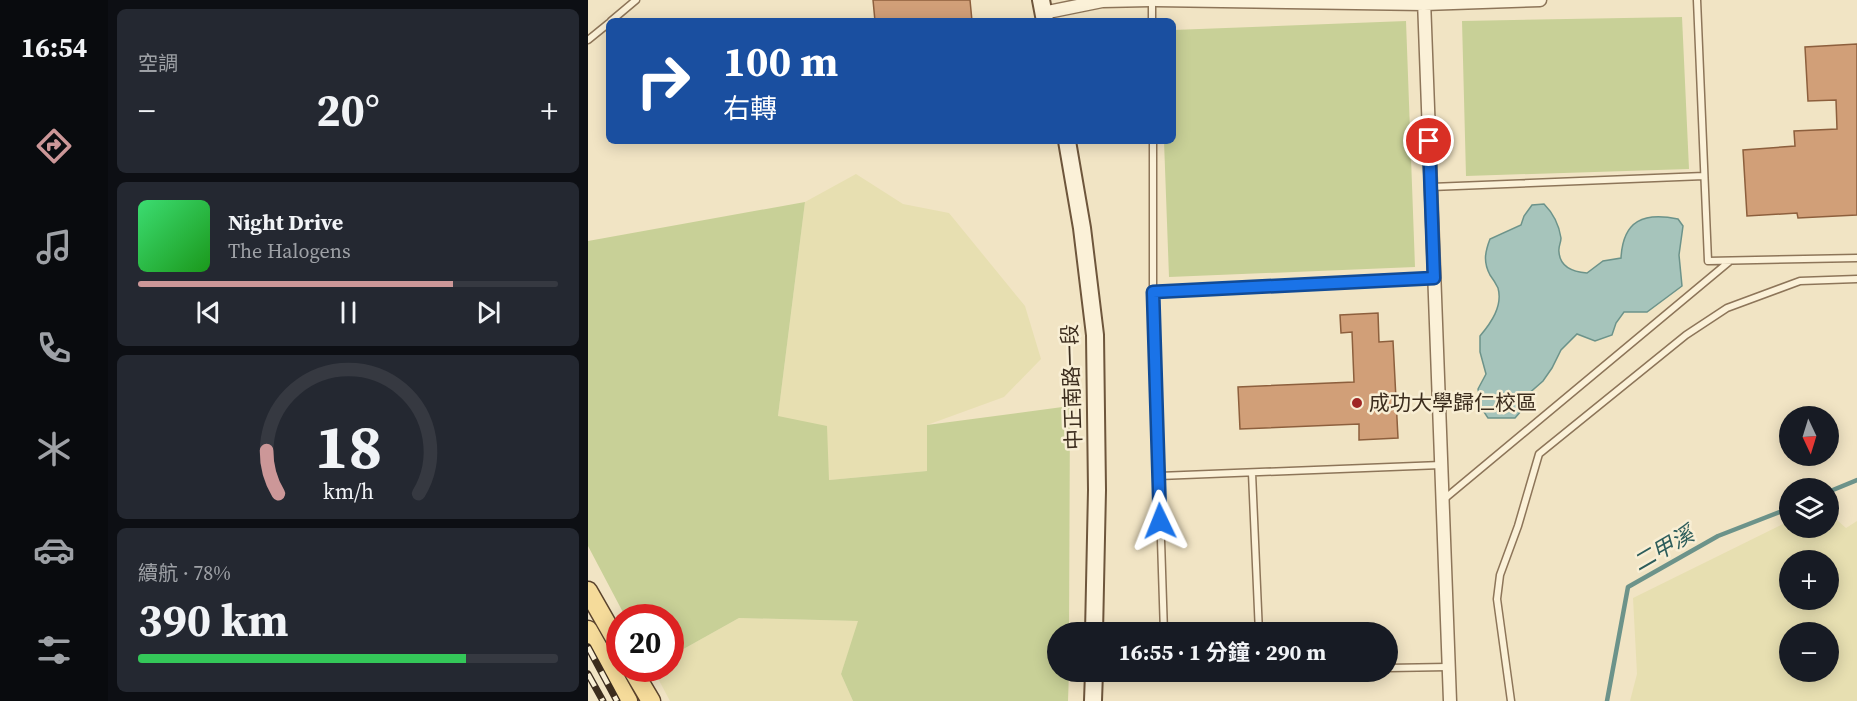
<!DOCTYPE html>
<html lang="zh-TW">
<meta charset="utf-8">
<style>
body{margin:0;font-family:"Source Serif 4","Noto Sans TC",serif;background:#242831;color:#f1f3f6;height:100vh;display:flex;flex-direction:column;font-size:22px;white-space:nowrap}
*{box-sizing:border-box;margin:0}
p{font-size:20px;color:#9ea1a6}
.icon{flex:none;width:33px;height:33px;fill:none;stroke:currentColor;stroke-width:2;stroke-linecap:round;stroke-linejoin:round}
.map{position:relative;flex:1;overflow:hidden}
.drawer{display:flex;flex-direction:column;gap:9px;padding:9px;background:#0d0f14;width:480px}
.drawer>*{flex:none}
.hud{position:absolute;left:18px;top:18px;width:570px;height:126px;border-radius:9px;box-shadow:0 3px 15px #0003;background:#1a4fa0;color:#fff;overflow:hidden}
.needle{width:39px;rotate:176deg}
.fabs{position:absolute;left:1191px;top:406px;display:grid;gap:12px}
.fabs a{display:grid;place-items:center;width:60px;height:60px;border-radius:50%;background:#171b24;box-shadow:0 3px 15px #0003;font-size:30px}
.speed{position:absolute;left:18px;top:604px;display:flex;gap:12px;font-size:30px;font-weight:700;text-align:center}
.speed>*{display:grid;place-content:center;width:78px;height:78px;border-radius:50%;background:#171b24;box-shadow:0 3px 15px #0003;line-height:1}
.speed .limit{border:9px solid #d22;background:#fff;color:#111}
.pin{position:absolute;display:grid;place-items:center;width:51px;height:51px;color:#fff;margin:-26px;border:3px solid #fff;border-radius:50%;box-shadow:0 2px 6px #0007}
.me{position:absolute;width:66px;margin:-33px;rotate:358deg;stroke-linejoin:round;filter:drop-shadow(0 0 4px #0008)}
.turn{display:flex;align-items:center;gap:21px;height:126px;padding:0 18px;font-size:27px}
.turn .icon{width:78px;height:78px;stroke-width:2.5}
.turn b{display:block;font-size:42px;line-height:51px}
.big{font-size:45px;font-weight:700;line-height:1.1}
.drawer .widget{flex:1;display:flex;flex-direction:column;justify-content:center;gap:9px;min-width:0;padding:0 21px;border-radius:9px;background:#242831}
.drawer .dial{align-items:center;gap:0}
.dial svg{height:156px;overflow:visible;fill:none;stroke:#363941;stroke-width:7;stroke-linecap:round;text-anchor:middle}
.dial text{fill:#f1f3f6;stroke:none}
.song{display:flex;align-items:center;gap:18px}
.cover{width:72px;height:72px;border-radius:9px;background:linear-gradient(135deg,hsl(140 70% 55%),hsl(120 70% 35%))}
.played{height:6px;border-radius:3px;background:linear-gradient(90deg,#cc9798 75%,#363941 75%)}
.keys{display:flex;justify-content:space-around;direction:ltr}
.heat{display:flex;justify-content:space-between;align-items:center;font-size:33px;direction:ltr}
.charge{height:9px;border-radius:4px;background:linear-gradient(90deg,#34c759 78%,#363941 0)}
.trip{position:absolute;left:459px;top:622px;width:351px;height:60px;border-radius:30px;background:#171b24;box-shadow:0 3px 15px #0003;font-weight:700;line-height:60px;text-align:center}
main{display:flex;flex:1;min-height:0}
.tabs{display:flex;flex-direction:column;width:108px;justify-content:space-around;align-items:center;background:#090b0e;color:#9ea1a6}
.tabs .icon{width:42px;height:42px}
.tabs .on{color:#cc9798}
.tabs b{font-size:27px;color:#f1f3f6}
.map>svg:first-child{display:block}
.farmland{fill:#e7dfb1;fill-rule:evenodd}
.green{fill:#c8d097}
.water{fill:#a6c4bb;stroke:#6c938a;stroke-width:1.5}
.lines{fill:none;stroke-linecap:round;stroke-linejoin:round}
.stream{stroke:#6c938a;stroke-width:4.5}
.building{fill:#d19f78;stroke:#8d5f3d;stroke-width:1.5}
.lane-casing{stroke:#8d7559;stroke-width:9}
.street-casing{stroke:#8d7559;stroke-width:15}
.secondary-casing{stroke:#6e563c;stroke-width:20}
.primary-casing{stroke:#5a432d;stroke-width:21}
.lane{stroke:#fbf1d8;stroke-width:6}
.street{stroke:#fbf1d8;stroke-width:12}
.secondary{stroke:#fbf1d8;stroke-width:16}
.primary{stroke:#f5db9a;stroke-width:18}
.rail-casing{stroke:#3c2d1e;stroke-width:7}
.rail{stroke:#f8eed4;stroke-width:4.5;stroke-dasharray:14;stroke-linecap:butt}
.route-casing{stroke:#114b97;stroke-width:15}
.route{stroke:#1a73e8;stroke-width:10}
.poi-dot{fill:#9f2725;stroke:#f8eed4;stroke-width:2}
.labels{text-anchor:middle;stroke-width:5;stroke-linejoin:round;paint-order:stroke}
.street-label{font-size:21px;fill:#3c2d1e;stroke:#f8eed4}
.poi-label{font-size:21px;fill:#3c2d1e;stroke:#f8eed4;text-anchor:start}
.water-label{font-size:22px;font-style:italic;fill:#2c5c5a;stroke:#f8eed4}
</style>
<main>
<nav class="tabs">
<b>16:54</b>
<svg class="icon on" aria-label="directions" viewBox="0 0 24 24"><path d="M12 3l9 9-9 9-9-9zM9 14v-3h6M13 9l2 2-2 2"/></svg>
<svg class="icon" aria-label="music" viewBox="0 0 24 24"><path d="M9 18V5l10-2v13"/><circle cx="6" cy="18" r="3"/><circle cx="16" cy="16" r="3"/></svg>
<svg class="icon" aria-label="phone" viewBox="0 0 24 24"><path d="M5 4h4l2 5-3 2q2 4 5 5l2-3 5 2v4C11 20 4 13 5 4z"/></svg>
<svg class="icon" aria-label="climate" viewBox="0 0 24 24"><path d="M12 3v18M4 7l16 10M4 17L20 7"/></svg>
<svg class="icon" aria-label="car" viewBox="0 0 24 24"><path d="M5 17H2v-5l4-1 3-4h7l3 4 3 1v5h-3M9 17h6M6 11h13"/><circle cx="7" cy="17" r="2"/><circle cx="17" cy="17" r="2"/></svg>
<svg class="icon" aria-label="filters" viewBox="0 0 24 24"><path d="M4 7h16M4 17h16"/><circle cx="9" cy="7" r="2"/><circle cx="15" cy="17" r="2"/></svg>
</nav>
<section class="drawer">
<div class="widget"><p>空調</p>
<div class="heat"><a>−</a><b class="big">20°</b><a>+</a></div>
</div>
<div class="widget">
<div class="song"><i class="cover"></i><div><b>Night Drive</b><p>The Halogens</p></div></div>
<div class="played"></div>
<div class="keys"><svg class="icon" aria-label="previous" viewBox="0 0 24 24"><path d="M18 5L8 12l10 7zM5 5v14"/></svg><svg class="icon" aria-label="pause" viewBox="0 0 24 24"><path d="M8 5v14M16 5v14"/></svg><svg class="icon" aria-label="next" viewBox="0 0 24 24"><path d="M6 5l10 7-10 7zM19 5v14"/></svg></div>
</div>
<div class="widget dial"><svg viewBox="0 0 100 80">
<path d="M14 69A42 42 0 1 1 86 69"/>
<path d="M14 69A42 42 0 0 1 8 47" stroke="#cc9798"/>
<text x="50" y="56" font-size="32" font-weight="700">18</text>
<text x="50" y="72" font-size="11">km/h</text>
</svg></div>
<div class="widget"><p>續航 · 78%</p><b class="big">390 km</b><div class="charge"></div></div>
</section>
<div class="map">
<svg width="1269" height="701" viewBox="0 0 1269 701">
<rect width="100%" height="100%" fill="#f1e4c4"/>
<path class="farmland" d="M268,174L315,204L361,213L437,306L453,359L416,397L339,425V471L241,480L190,416L217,202Z
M1241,513L1258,528L1269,521V701H1042L1049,674L1045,598L1201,521L1202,528H1240ZM1202,561H1240V600H1202ZM1202,633H1240V672H1202Z
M151,618L271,621L253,674L265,701H82L65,669H82L83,656Z"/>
<path class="green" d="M1094,17L1101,169L878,176L874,21Z
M818,21L827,267L581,277L576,141H585V30Z
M217,202L190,416L239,426L241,480L339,471V425L482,406L481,633H470V672H481L480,701H265L253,674L270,621L151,618L83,656L82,618H38L0,546V241Z"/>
<path class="water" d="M956,204C965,213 971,225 973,238C973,243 970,247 971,252C972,268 986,272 999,273L1015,261L1033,258C1035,220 1056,212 1090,219L1095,226L1091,255L1094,286L1059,312H1036L1028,323L1024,335L1007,341L989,334L973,350L964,368L955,381L938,396L934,410L927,418H900L894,409L890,389L898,374L892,352V336C903,323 915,306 910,288C908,284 905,279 902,275C895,262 897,252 902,239L933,225L936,216L944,205Z"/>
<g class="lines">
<path class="stream" d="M1240,492L1269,480
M1019,701L1040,587L1130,536L1202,508"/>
</g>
<path class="building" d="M285,0H382L384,21H287Z
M1269,44V215L1210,218L1209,213L1159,216L1155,150L1207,146L1206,131L1249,129L1248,100L1220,101L1217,47Z
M790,313L791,342L805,341L810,438L771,440V424L652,429L650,387L766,382L764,332L753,333L752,315Z"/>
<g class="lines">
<defs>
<path id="lane" d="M564,0V21
M1109,0L1120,261L1269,258
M23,21L48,0
M0,40L21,23
M565,141V292L576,633
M843,187L1116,176
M565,292L846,278
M664,473L671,633
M571,476L853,465
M855,500L1142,261
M800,668L860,667
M551,673L567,672
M923,701L909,599L912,575L930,526L951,454L1098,335L1139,308L1212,281L1269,279"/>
<path id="street" d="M568,0L836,4L952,0
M836,0L862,701
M455,13L514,1L562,0"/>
<path id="secondary" d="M453,0L457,21
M479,141L494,228L507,335L509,490L506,633
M505,701L506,672"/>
<path id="primary" d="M0,591L32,647
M0,630L40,701
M44,669L63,701"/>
</defs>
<use href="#lane" class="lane-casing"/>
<use href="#street" class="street-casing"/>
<use href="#secondary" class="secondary-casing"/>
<use href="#primary" class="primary-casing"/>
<use href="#lane" class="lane"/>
<use href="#street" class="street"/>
<use href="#secondary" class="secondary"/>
<use href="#primary" class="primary"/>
<defs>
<path id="rail" d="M0,647L29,701
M0,674L15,701"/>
</defs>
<use href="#rail" class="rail-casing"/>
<use href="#rail" class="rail"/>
</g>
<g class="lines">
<defs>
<path id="route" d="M572,521L565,292L846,278L841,141"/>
</defs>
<use href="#route" class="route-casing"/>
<use href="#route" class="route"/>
</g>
<circle class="poi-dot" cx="769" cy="403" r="6"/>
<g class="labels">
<g class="street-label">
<text transform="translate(484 387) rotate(-92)" y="7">中正南路一段</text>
</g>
<g class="poi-label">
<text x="781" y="410">成功大學歸仁校區</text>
</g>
<g class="water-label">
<text transform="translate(1075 548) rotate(-30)" y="8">二甲溪</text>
</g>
</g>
</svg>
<div class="fabs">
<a><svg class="needle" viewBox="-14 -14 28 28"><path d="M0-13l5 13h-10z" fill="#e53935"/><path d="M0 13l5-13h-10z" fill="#9ea1a6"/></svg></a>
<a><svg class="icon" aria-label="layers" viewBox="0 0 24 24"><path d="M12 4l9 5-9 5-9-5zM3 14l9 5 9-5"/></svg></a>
<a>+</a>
<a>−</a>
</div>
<div class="speed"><div class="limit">20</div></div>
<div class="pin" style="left:841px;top:141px;background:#d93025"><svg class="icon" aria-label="arrive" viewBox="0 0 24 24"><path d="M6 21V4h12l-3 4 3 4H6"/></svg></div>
<svg class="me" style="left:572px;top:521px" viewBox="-20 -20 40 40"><path d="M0-17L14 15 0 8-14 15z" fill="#1a73e8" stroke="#fff" stroke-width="4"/></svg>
<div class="trip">16:55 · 1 分鐘 · 290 m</div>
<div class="hud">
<div class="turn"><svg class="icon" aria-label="right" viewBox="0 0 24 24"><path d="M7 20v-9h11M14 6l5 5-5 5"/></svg><div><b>100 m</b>右轉</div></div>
</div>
</div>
</main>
